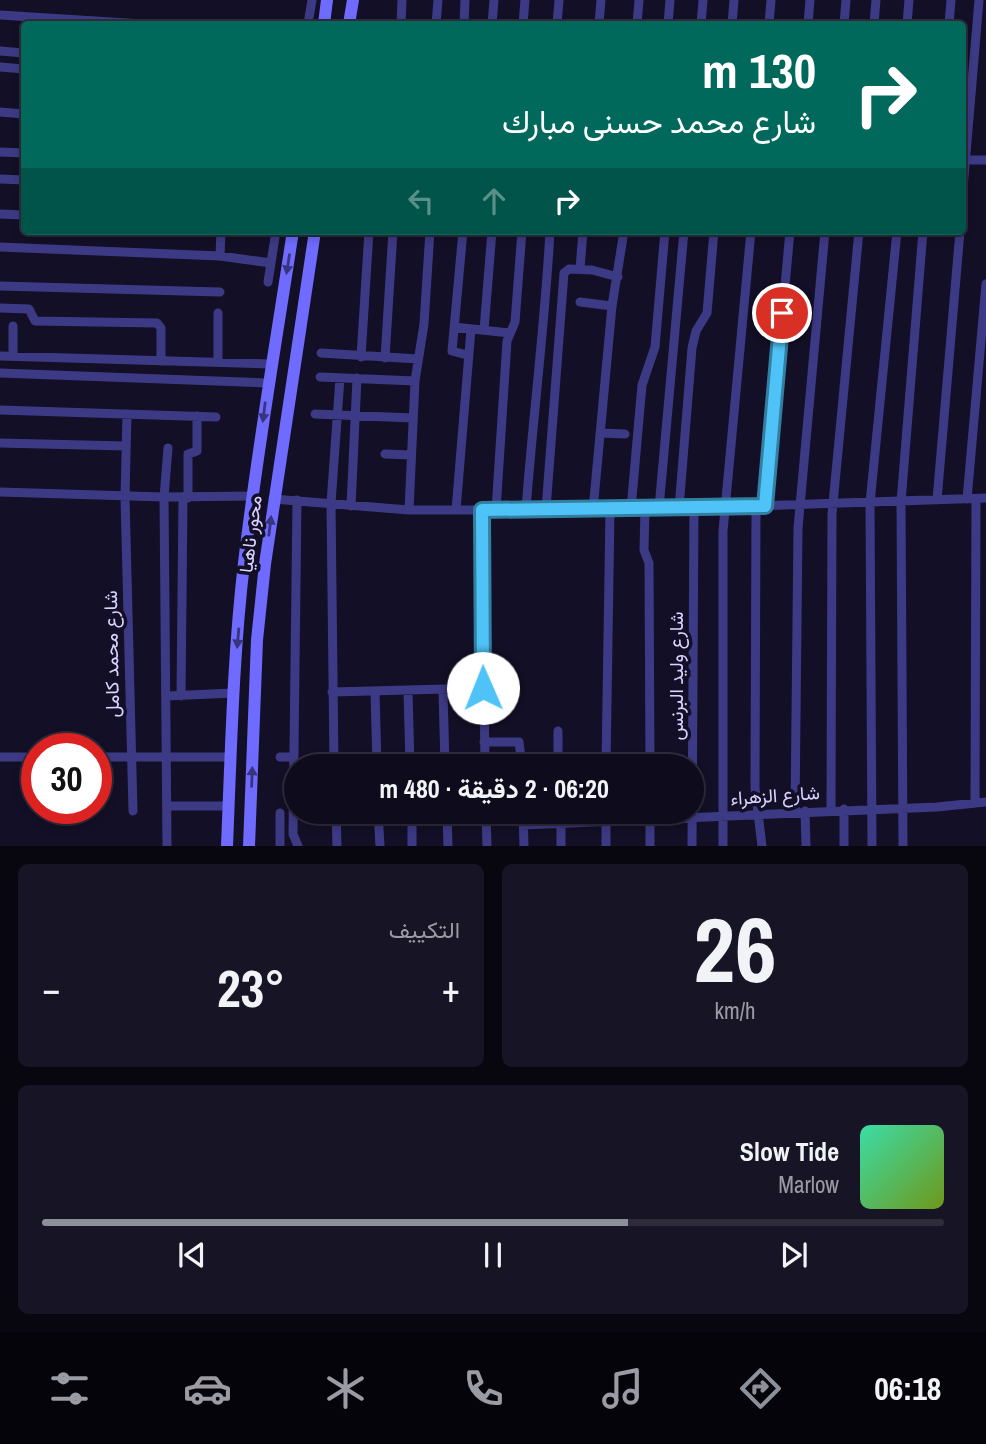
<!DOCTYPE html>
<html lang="ar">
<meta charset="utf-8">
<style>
body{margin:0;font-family:"Archivo Narrow",Vazirmatn,sans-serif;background:#171425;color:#f1f3f6;direction:rtl;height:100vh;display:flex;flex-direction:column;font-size:26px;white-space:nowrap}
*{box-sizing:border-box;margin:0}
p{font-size:23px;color:#9b9ba3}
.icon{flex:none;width:38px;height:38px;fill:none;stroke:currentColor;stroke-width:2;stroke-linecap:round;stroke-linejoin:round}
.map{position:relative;height:846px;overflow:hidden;direction:ltr}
.side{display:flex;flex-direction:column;gap:18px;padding:18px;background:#08060f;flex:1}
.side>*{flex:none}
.hud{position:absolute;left:21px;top:21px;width:945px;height:214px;border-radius:7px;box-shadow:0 4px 10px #0003,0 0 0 2px #2e2b3b;direction:rtl;background:#00695c;color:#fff;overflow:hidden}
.speed{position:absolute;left:21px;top:733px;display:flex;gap:14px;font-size:35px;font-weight:700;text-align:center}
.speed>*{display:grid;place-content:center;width:91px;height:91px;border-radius:50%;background:#0e0b1c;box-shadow:0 4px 10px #0003,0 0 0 2px #2e2b3b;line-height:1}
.speed .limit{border:10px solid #d22;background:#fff;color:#111}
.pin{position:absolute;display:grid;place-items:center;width:60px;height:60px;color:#fff;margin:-30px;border:4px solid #fff;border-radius:50%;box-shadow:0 2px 7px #0007}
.me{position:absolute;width:77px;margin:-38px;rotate:359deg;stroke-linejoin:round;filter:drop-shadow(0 0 5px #0008)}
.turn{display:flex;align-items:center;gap:24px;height:147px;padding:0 35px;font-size:32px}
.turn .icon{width:91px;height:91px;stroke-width:2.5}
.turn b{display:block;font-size:49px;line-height:60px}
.lanes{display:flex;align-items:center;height:66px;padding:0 35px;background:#0003;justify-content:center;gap:35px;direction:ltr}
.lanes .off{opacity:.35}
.big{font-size:52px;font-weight:700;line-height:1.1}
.side .card{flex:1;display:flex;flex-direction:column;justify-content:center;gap:10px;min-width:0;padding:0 24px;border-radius:10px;background:#171425}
.side .dial{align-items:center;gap:0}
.dial b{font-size:91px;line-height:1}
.song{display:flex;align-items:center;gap:21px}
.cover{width:84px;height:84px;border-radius:10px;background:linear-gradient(135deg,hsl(160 70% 55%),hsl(80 70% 35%))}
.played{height:7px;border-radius:4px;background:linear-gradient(90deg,#8c9099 65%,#2e2b3b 65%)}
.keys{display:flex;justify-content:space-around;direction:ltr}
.heat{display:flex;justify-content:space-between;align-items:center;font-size:38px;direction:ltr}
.side .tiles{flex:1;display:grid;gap:18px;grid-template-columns:1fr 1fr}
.card:last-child{grid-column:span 2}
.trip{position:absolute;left:284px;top:754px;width:420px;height:70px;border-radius:35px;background:#0e0b1c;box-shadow:0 4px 10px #0003,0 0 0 2px #2e2b3b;font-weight:700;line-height:70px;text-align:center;direction:rtl}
.tabs{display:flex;height:112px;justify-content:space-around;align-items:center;background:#06040b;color:#9b9ba3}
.tabs .icon{width:49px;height:49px}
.tabs .on{color:#8c9099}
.tabs b{font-size:32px;color:#f1f3f6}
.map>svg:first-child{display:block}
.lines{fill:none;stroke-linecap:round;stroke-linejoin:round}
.minor{stroke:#3d3a85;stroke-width:9}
.secondary{stroke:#6f6bff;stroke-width:12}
.oneway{fill:#38347d}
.route-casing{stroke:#337fa1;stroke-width:18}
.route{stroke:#4fc3f7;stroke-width:12}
.labels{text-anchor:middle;stroke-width:7;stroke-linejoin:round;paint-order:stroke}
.street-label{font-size:19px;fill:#d9d4ff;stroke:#130f26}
</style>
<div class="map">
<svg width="986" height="846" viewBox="0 0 986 846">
<rect width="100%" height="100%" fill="#130f26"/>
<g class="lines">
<path class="minor" d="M0,15L143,24
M308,24L312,0
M401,24L402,0
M436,24L438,0
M464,24L465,0
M492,24L494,0
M523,24L525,0
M557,24L559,0
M599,24L601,0
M637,24L639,0
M668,24L670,0
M701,24L703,0
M732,24L734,0
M769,24L771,0
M808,24L810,0
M844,24L846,0
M874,24L876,0
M907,24L909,0
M949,24L951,0
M0,51L24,53
M0,67L24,69
M0,112L24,114
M0,152L24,153
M962,160H986
M0,179L24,180
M962,200L979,0
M0,214L24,215
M463,231L452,351L467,355
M0,247L220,256L271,263
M220,256L221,231
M580,269L583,231
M268,282L276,231
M0,286L220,292
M580,302L612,306
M0,308L29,309L35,321L157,323L161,328V361
M454,327L510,333
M484,330L492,231
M321,353L418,359
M0,356L270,364
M13,356V326
M361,357L369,231
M385,358L393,231
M218,362V313
M0,373L267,383
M320,377L415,381
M0,410L216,417
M127,414L125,497L133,811
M315,414L413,418
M600,433L625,434
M0,443L126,446
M385,454L411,455
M0,492L164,497L253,496
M188,498V454L197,451V416
M273,499L409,510H482L726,507L986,498
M967,499L986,284
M297,500L293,834L298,846
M937,500L960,231
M351,506L357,378
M756,506L755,788L762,846
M765,506L790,231
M659,508L684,231
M679,508L692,348L696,331L707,313L714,231
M526,509C533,416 545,324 550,231
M546,509L564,273L569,269L592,270L618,277
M631,509L642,385L655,347L665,231
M645,509L644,550L649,563L650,766
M409,510L415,381L424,324L430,231
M456,510L471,329
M482,510L485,766
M496,510L507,341L515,322L522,231
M593,510L612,306L624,231
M443,690L445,766
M375,691L377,766
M408,691L410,766
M332,692L483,688
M167,696L233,693
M181,696L183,498
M558,731V766
M484,742H519L522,766
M0,757H37
M96,757H231
M280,757H291
M334,766L331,503L340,378
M606,766L610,510
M975,803L976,499
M168,806H229
M831,809L832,514L859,231
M844,809V846
M795,811L798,528L825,231
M805,811L806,846
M336,812L337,846
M378,812L380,846
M412,812V846
M447,812L448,846
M486,812L487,846
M523,812L524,846
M559,812V823
M606,812V846
M650,812V846
M280,813V846
M561,823V846
M523,825L937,807L986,802
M167,846L164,497L168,448
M692,846L694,507
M723,846V531L751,231
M872,846L870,503L897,231
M903,846L901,502L923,231"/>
<path class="secondary" d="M324,24L327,0
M349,24L353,0
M227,846C231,751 233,657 244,563C257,452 276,342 293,231
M249,846L257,640L265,564L315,231"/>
</g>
<defs><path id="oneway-solid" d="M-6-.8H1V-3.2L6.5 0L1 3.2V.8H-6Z" transform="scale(1.75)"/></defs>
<g class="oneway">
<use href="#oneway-solid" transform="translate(288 264) rotate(99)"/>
<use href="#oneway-solid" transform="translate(264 412) rotate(97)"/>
<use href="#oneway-solid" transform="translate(270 526) rotate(-83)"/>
<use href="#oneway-solid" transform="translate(238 638) rotate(95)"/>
<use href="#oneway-solid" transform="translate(252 777) rotate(-88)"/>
</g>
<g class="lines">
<defs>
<path id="route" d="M483,688L482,510L765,506L782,313"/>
</defs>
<use href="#route" class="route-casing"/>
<use href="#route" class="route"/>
</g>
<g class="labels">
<g class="street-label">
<text transform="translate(250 534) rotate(-83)" y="7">محور ناهيا</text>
<text transform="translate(111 654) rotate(-91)" y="7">شارع محمد كامل</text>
<text transform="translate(676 676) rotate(-90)" y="7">شارع وليد البرنس</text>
<text transform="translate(775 795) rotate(-4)" y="7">شارع الزهراء</text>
</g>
</g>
</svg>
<div class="speed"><div class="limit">30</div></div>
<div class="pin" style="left:782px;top:313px;background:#d93025"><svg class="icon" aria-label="arrive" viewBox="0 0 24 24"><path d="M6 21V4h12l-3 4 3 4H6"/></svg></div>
<svg class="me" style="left:483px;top:688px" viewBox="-20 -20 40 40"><circle r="19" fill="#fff"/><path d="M0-13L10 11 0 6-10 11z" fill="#4fc3f7"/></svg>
<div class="trip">06:20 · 2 دقيقة · 480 m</div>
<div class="hud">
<div class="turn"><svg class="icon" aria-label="right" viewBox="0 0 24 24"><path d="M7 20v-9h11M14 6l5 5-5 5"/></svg><div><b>130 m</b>شارع محمد حسنى مبارك</div></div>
<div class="lanes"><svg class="icon off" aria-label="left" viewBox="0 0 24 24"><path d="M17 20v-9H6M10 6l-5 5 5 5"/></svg><svg class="icon off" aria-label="ahead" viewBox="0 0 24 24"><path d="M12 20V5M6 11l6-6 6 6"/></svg><svg class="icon" aria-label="right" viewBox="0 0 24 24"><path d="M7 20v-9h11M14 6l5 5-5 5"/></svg></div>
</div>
</div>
<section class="side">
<div class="tiles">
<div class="card dial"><b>26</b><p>km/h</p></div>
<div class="card"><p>التكييف</p>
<div class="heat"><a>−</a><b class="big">23°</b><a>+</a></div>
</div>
<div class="card">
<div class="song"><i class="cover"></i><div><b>Slow Tide</b><p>Marlow</p></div></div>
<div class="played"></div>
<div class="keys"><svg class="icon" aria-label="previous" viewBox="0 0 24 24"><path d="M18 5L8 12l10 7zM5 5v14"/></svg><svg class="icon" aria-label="pause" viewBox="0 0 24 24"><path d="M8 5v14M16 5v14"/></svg><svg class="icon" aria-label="next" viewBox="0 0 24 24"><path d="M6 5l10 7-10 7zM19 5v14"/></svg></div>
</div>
</div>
</section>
<nav class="tabs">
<b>06:18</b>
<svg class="icon on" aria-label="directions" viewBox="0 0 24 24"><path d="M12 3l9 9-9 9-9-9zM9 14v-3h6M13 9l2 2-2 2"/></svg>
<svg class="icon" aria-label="music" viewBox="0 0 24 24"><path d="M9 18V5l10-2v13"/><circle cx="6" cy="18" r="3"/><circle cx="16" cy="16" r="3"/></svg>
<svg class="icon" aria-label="phone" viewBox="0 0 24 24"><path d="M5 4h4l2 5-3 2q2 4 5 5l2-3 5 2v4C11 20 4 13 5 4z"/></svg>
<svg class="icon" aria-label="climate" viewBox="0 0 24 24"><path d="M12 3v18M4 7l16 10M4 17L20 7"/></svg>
<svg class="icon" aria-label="car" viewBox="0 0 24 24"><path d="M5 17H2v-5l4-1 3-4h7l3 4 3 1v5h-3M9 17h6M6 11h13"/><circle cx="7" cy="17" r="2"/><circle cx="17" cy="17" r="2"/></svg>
<svg class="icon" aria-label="filters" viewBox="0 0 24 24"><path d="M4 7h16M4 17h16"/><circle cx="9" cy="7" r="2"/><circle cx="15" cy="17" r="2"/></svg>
</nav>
